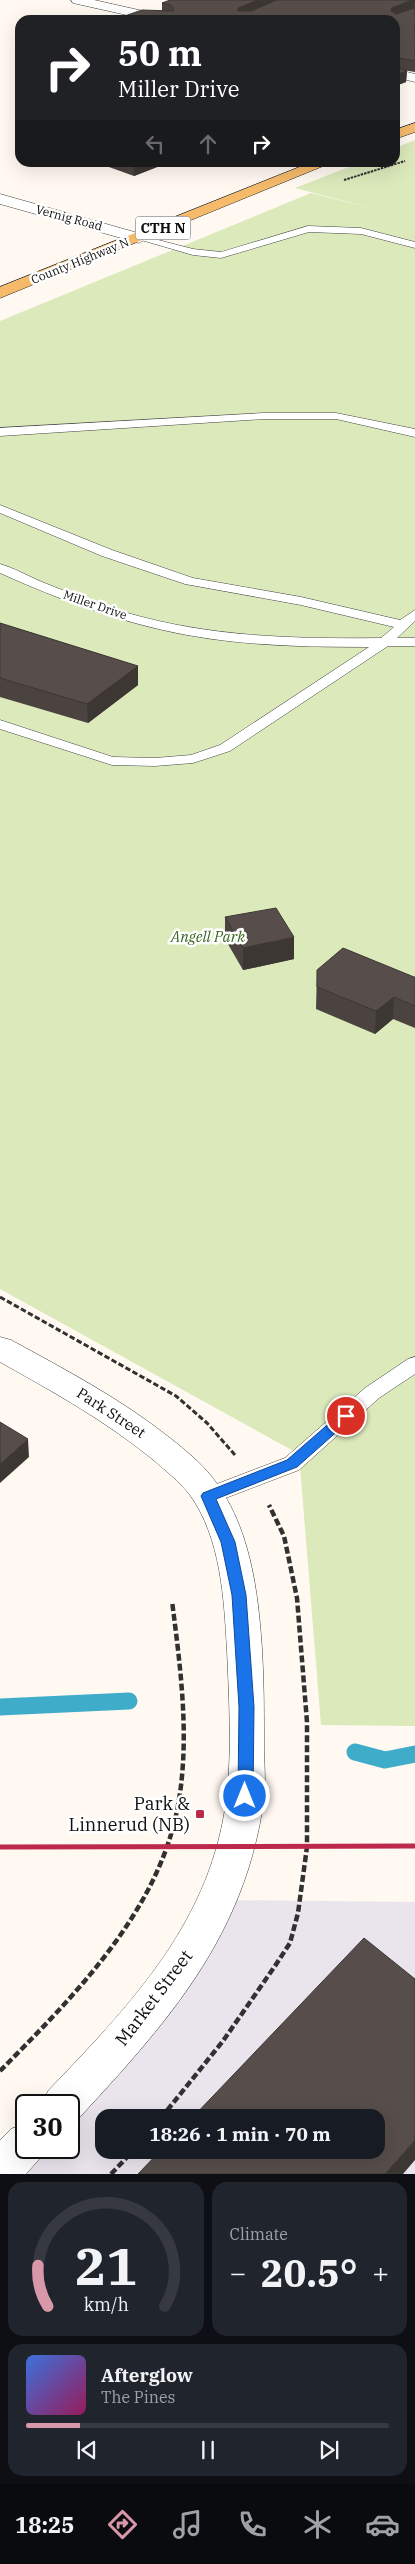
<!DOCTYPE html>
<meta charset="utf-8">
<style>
body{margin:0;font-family:"IBM Plex Serif",serif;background:#20242c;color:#f1f3f6;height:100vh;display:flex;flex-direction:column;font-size:19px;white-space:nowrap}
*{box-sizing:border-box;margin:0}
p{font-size:16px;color:#9ea1a6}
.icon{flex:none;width:28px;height:28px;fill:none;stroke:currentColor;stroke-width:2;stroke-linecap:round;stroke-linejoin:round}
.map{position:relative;height:2174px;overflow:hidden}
.side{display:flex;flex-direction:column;gap:8px;padding:8px;background:#0d0f14;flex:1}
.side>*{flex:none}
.hud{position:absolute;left:15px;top:15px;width:385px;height:152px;border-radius:15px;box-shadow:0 5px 20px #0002;background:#202124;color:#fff;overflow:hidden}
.speed{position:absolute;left:15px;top:2094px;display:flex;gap:10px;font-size:25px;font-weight:700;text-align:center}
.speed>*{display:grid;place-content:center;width:65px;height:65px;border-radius:50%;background:#171b24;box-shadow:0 5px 20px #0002;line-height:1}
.speed .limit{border:2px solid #111;border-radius:8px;background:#fff;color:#111}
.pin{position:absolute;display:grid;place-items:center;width:42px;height:42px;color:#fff;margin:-21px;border:2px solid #fff;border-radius:50%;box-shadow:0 1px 5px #0007}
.me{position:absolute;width:55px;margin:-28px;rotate:0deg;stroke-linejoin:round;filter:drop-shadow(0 0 4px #0008)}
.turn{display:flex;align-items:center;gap:18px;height:105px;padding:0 20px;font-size:22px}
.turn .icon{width:65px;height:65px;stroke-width:2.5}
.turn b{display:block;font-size:35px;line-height:42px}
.lanes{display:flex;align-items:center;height:48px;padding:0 20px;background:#0003;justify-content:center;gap:25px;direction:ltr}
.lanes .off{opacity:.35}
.big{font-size:38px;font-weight:700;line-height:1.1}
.side .tile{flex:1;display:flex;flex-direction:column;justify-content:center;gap:8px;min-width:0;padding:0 18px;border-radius:15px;background:#20242c}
.side .dial{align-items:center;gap:0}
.dial svg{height:130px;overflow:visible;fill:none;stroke:#363941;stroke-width:7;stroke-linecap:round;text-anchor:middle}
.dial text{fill:#f1f3f6;stroke:none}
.song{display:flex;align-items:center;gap:15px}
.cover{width:60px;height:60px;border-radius:8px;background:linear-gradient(135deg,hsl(220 70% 55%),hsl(330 70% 35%))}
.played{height:5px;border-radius:2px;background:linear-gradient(90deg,#d998a9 15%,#363941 15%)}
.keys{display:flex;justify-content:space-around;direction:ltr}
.heat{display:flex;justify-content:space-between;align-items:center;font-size:28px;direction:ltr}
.side .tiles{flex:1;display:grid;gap:8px;grid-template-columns:1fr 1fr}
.tile:last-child{grid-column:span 2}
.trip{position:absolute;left:95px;top:2109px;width:290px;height:50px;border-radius:15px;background:#171b24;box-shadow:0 5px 20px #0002;font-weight:700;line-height:50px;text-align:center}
.dock{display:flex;height:80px;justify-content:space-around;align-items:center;background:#090b0e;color:#9ea1a6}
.dock .icon{width:35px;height:35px}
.dock .active{color:#d998a9}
.dock b{font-size:22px;color:#f1f3f6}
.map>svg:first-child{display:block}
.industrial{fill:#eae4ed;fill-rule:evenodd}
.green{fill:#dbe9bb}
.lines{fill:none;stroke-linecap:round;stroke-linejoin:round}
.stream{stroke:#3fadca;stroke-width:17}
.lane-casing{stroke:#424242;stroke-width:1}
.street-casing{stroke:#424242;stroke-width:1}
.primary-casing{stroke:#202020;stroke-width:1}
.path-far2{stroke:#313131;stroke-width:2;stroke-dasharray:2.5 1;stroke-linecap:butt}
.path-far1{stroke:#313131;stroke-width:3;stroke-dasharray:5.5 2.5;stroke-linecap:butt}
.path{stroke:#313131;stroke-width:4.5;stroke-dasharray:7 3;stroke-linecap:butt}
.lane{fill:#fff;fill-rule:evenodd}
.street{fill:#fff;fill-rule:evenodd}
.primary{fill:#f5ba6a;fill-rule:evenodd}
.rail{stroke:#bc294b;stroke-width:5}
.wall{fill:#4b4340}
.shaded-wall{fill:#3d3734}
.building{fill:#574e4b;stroke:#3d3734}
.route{fill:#1a73e8;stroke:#114b97}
.poi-dot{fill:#bc294b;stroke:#fff;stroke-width:2}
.labels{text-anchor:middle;stroke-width:5;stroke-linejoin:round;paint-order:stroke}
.far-street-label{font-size:12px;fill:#0f0f0f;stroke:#fff}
.shield{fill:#fff;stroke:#575757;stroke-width:1}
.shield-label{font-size:14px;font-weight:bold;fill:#0f0f0f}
.park-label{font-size:15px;font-style:italic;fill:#3b6620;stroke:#fff}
.street-label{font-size:15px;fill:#0f0f0f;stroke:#fff}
.near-poi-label{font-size:18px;fill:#0f0f0f;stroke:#fff;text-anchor:end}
.near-street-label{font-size:18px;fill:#0f0f0f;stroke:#fff}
</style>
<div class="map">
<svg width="415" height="2174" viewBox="0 0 415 2174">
<rect width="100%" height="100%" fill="#fff9f1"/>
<path class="industrial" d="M217,1900L415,1902V2174H0V2171L26,2143V2148H69V2105ZM104,2118H376V2150H104Z"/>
<path class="green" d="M415,140V1726L321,1725L299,1454L0,1289V321L311,193L383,211L295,188L359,163L395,162V148Z"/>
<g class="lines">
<path class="stream" d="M0,1707L129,1701
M355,1752L385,1760L415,1754"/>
<defs>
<path id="lane" d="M308,226L361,228L415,242V248L361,234L309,232L221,258L193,255L134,238L139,235L193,249L221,252Z
M264,413H336L415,429V437L336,419H264L0,436V428Z
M0,505L112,550L193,578L301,597L400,620L415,610V621L397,638H415V646H388L230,751L193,763L155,766L112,765L0,729V720L113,757L155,758L191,755L220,745L369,647C309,647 247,646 187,635C122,623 60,600 0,573V564C14,568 28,576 42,582C69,593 97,603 124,612C208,637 294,639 381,638L394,627L301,605L185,584L102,556L0,513Z
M415,1357V1374L379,1398L299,1470L215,1502L208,1504L201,1502L197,1496L201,1490L285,1458L365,1388L408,1359Z"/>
<path id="street" d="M71,0H94L170,17L172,20H149L73,3Z
M395,69L415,74V82L395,77Z
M0,194L145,235L147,238L139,243L0,204Z
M0,1337L11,1340C66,1370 121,1399 170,1438C185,1450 200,1462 212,1477C250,1525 258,1590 262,1649C264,1681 264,1713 264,1745C264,1762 266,1780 264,1798C246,1935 168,2022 78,2119L69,2123V2105H42L48,2091C132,2003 213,1920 227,1794C232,1750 229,1695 227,1650C224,1599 221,1538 190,1495C179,1481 165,1470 151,1458C104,1420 52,1391 0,1362Z
M26,2123V2148H45L41,2157L26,2174H0V2140L11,2129Z"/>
<path id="primary" d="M415,123V132L395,139V130Z
M312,162H333L0,298V287Z"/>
</defs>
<use href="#lane" class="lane-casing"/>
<use href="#street" class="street-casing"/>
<use href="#primary" class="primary-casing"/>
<path class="path-far2" d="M344,180L405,161"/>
<path class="path-far1" d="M0,1297L176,1396L207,1423L235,1455"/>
<path class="path" d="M0,2071C76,1994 165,1906 180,1793C189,1730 180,1664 172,1601
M161,2118L223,2041L275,1966L290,1943L298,1913L307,1847V1722L297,1598L284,1536L269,1505
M111,2174L134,2150"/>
<use href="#lane" class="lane"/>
<use href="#street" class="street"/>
<use href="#primary" class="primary"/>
<path class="rail" d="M0,1847L415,1846"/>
</g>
<path class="wall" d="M170,0H415V72L403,70L407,71L406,82L395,86V20L162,11V3Z
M95,162H170L134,176Z
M0,623L138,666V685L88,723L0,697Z
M225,917L294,959L243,970L225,939Z
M317,970L414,977H415V1028L393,1019L375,1034L316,1009Z"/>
<path class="shaded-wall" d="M258,0H284L238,20V8Z
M412,0H415L414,9L391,18L392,8Z
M407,71L406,82L395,86V75Z
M138,162H170L134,176V164Z
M138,666V685L88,723L87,704Z
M294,937V959L243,970V948Z
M394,997L393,1019L375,1034L376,1011Z
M28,1439L29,1457L0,1483V1464Z
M415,2140V2160L403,2174H385Z"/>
<path class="building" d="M170,0H258L238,8V11H251L277,0H412L392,8L391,11L396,14L415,8V61L395,57V20H113L142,10L172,11L174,10L171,5L162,3Z
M395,67L407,71L395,75Z
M0,623L138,666L87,704L0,678Z
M276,908L294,937L243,948L225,917Z
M343,948L414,977H415V1006L394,997L376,1011L317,987V970Z
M0,1422L28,1439L0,1464Z
M364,1938L415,1979V2140L385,2174H138L161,2150H376V2118H192Z"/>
<path class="route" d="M346,1412L350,1413L352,1416L350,1420L297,1467L216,1499L235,1542L246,1595L254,1707L253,1796L251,1800L245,1802L240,1800L238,1796L239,1707L232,1595L221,1542L201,1496L203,1493L287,1460L341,1413Z"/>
<rect class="poi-dot" x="195" y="1809" width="10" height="10" rx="2.5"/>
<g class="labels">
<g class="far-street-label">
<text transform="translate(69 218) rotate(15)" y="4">Vernig Road</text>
<text transform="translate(80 261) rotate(-22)" y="4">County Highway N</text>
<text transform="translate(95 605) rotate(19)" y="4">Miller Drive</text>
</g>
<rect class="shield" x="135.5" y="216.5" width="55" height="23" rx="4"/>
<g class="shield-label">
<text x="163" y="233">CTH N</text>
</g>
<g class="park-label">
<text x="208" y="942">Angell Park</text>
</g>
<g class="street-label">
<text transform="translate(111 1413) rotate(33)" y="5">Park Street</text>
</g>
<g class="near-poi-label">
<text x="190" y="1810">Park &amp;<tspan x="190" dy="21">Linnerud (NB)</tspan></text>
</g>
<g class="near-street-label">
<text transform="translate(154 1998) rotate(-53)" y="6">Market Street</text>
</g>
</g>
</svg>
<div class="speed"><div class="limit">30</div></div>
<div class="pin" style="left:346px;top:1416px;background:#d93025"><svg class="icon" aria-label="arrive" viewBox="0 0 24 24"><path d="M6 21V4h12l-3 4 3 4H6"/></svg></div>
<svg class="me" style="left:245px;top:1796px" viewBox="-20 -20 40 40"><circle r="17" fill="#1a73e8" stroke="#fff" stroke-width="3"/><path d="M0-11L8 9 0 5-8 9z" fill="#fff"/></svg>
<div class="trip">18:26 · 1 min · 70 m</div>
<div class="hud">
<div class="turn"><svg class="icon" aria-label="right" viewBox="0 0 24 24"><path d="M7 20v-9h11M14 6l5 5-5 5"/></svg><div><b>50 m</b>Miller Drive</div></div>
<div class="lanes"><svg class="icon off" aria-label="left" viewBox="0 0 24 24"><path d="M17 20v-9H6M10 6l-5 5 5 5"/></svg><svg class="icon off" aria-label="ahead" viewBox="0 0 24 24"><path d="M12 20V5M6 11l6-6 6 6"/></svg><svg class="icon" aria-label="right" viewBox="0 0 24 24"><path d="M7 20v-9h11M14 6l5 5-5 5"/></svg></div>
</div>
</div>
<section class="side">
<div class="tiles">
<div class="tile dial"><svg viewBox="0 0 100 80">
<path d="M14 69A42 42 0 1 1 86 69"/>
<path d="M14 69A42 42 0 0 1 8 44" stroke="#d998a9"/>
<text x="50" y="56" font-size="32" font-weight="700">21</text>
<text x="50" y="72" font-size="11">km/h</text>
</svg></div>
<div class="tile"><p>Climate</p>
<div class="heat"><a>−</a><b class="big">20.5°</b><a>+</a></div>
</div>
<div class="tile">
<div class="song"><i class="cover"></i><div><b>Afterglow</b><p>The Pines</p></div></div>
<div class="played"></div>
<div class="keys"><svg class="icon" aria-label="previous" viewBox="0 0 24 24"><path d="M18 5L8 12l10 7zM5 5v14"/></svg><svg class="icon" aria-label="pause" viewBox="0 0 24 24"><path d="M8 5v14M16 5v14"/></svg><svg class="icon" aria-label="next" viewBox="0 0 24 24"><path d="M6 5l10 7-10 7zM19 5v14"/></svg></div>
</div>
</div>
</section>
<nav class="dock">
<b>18:25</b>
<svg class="icon active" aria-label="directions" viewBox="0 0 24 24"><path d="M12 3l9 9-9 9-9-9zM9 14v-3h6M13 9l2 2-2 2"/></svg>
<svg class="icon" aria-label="music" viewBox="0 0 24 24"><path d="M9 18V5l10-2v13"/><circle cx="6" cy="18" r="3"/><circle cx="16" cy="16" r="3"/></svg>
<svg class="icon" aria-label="phone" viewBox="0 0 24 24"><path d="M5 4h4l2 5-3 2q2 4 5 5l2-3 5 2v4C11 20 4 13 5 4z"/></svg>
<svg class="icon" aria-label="climate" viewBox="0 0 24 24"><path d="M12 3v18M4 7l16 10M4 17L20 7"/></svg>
<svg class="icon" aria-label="car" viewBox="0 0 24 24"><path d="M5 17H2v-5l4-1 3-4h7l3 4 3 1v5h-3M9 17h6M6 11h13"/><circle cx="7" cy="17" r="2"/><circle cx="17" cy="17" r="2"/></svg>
</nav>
